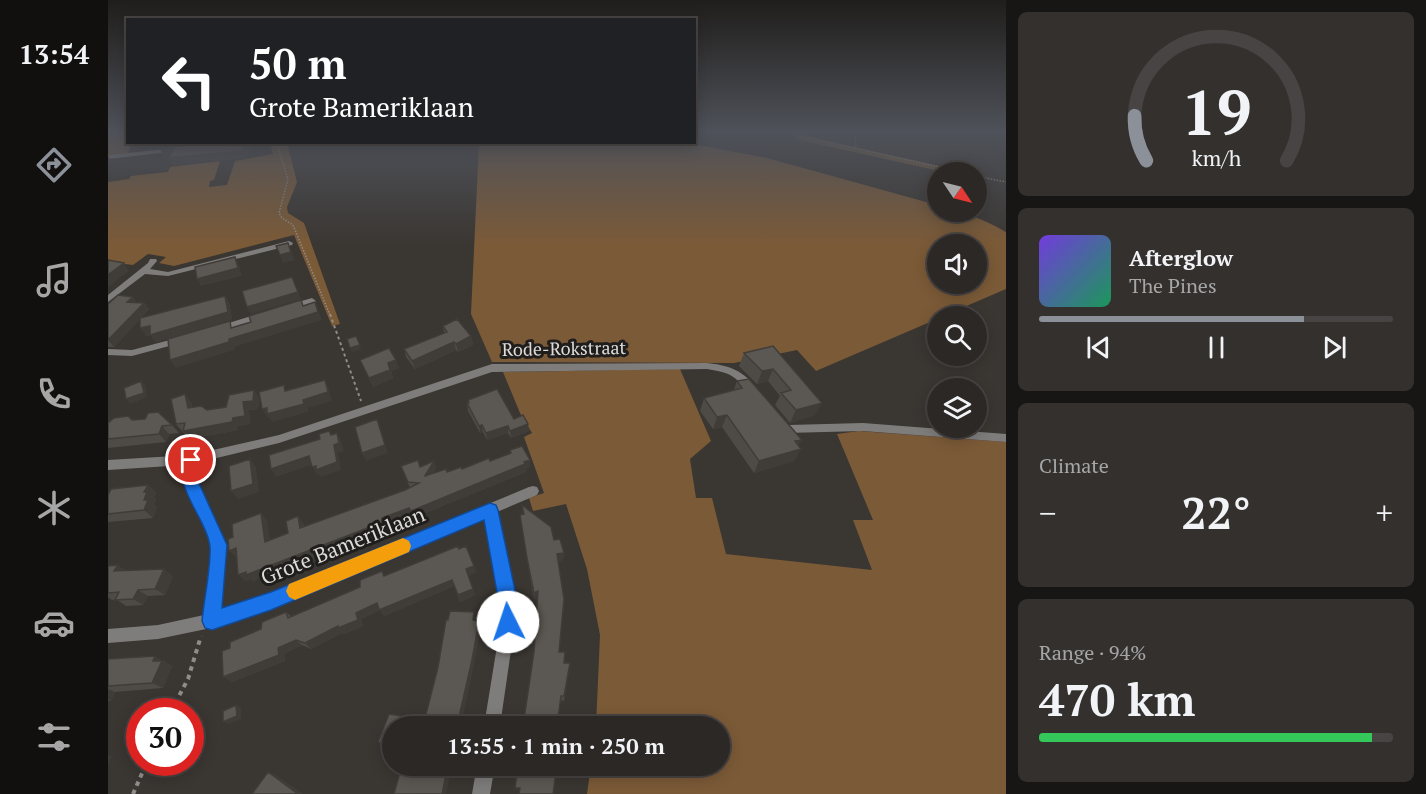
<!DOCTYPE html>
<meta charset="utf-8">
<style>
body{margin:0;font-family:"PT Serif",serif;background:#34302e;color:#f1f3f6;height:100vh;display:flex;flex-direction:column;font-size:22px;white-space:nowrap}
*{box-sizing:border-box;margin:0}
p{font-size:20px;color:#a6a6a7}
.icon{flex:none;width:33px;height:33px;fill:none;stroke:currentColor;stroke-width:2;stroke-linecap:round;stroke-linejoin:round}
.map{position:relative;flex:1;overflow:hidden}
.details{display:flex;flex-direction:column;gap:12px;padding:12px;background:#181615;width:420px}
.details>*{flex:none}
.top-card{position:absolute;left:18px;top:18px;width:570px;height:126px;border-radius:0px;box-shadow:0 3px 15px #0003,0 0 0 2px #484443;background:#202124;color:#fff;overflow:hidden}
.needle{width:39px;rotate:125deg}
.controls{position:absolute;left:819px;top:162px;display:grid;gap:12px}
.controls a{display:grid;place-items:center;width:60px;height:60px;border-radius:50%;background:#2c2826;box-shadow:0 3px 15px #0003,0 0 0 2px #484443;font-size:30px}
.speed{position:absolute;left:18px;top:698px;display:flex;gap:12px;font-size:30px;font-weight:700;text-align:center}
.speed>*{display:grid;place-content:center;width:78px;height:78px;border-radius:50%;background:#2c2826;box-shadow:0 3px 15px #0003,0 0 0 2px #484443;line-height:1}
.speed .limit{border:9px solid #d22;background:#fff;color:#111}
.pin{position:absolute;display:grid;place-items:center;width:51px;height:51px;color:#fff;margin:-26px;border:3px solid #fff;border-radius:50%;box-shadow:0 2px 6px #0007}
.me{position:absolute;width:66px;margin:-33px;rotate:356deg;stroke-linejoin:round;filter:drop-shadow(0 0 4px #0008)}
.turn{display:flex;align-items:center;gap:21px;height:126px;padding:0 24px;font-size:27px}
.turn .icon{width:78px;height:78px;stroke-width:2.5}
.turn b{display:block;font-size:42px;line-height:51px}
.big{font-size:45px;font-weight:700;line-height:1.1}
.details .widget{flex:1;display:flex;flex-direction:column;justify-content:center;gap:9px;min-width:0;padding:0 21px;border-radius:9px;background:#34302e}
.details .dial{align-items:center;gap:0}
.dial svg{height:156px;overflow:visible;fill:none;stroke:#484443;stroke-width:7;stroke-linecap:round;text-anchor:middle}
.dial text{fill:#f1f3f6;stroke:none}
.song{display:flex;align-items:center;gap:18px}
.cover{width:72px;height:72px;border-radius:9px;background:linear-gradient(135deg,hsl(260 70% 55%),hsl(150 70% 35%))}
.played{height:6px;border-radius:3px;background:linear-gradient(90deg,#8c9099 75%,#484443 75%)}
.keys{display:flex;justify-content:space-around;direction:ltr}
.heat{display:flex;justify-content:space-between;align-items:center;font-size:33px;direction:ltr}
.charge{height:9px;border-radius:4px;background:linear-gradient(90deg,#34c759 94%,#484443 0)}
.trip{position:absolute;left:274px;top:716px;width:348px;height:60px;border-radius:30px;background:#2c2826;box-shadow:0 3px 15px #0003,0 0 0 2px #484443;font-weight:700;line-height:60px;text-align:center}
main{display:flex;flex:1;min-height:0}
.tabs{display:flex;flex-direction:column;width:108px;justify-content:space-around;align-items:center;background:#12100f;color:#a6a6a7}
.tabs .icon{width:42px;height:42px}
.tabs .on{color:#8c9099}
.tabs b{font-size:27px;color:#f1f3f6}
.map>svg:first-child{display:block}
.green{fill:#7b5a37;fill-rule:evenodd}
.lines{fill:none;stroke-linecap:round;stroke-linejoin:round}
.path-far2{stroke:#8f8c89;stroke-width:1.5;stroke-dasharray:1.5 1.5;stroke-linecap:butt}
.path-far1{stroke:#8f8c89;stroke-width:2;stroke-dasharray:3 3;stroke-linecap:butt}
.path{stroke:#8f8c89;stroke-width:4;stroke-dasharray:4.5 4.5;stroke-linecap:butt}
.minor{fill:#7f7d7b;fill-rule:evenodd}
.wall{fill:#4e4b47}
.shaded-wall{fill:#403d39}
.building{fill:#5b5752;stroke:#403d39;stroke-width:1.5}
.route{fill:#1a73e8;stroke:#114b97;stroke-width:1.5}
.slow{fill:#f59e0b}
.labels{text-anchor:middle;stroke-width:6;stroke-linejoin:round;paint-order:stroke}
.street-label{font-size:18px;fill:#dddad8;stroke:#201e1c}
.near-street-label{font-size:21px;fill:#dddad8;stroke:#201e1c}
</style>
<main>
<nav class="tabs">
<b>13:54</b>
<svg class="icon on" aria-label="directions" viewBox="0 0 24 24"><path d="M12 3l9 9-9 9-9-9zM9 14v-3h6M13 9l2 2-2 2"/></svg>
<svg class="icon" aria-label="music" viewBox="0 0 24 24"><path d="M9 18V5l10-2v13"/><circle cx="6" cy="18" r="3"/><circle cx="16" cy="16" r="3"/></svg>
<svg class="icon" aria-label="phone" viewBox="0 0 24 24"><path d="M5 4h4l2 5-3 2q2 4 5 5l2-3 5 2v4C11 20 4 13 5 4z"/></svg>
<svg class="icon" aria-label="climate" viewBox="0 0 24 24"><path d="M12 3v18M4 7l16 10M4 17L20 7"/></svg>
<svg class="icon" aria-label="car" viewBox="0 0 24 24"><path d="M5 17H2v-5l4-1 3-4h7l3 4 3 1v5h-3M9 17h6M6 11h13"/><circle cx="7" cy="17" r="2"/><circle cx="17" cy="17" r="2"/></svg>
<svg class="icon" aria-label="filters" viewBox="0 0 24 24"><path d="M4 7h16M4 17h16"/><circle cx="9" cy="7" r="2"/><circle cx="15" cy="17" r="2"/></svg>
</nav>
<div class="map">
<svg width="898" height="794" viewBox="0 0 898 794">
<rect width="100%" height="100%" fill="#3a3632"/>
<path class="green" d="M0,133H19L20,142L24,143L20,153L0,155Z
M693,135L858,172H836L687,139Z
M162,143H179L189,182L179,207L180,213L196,223L232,324L224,326L186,235L66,266L51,263L58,257L40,254L25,265L0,262V182L21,179L23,176L60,172L62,167L112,161L106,180L102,181L101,187L119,185L127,161L165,154Z
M371,143H580L659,158L829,205L830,212C859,212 873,218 898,232V289L835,316H830L829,319L708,371L689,350L626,363L384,362L363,314ZM830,244H868V284H830Z
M572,369L603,441L582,459L588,498H604L618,554L764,570L745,520H765L729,434L751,431L898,442V794H479L483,765H612V726H488L492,635L479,569L458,504L425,511L421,498L436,493L416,437L424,433L412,413L395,372Z"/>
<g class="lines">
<path class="path-far2" d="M679,133L854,172
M747,133L748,148
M168,142L180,179L171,213L174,218L185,225L222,315
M868,176L898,182"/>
<path class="path-far1" d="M222,314L253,401"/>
<path class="path" d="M63,711L80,679L93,636
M25,794L39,762"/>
<path class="minor" d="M67,148L69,149V151L0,159V155Z
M181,241L185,243L184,245L60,276L37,274L0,302V295L40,263L42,259H48L49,261L42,269L60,272Z
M204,298L208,301L207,303L183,310L179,307L180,305Z
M153,313L156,314L158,316L156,318L111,332L106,329L108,327Z
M73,337L76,338L78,340L76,342L24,356L0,355V349L24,350Z
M599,363C620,365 637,371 649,389L644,393C638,390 634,384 628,379C620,372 610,371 599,369L384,372L171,443L88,463L87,479L117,545L111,610L163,594L421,487L425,486L429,487L431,491L429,495L389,512L409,609L392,726H376L395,609L377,517L163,608L103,628L50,639L0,643V629L50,625L96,615L103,545L75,479L77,465L0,470V460L83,455L171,435L384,364Z
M673,420L681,425L755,423L898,434V442L755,431L678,433L674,432L668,424L669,421Z
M369,765H387L382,794H364Z"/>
</g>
<path class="wall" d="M117,296L121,303L124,319L48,342L42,335L38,336L32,319L6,347H0V304L36,303L41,309L33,318Z
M335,326L363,336L365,345L350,352L348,350L307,369L298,357L296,349L336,333Z
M665,346L707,415L682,423L667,405L672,396L660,381L649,384L631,366L636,353Z
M252,360L291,368L283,371L285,378L265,387Z
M629,381L693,449L686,461L646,473L614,427L605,429L592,411L596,398L626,390Z
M146,390L151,398L150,409L141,410L142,424L130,426V430L81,439L68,424L83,402L84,408L99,410L118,407Z
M360,400L420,424L421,431L403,438L400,433L379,440L375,432L372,433L360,411L359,403H361Z
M24,420L64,425L71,433L61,434L58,442L0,448V423Z
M402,450L422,460V467L417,469L418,472L305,518L304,515L277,525L278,529L145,581L143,579L137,581L128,557L125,537L159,520L161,541L180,533L195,523L196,527L297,490L302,488L293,466L328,468L325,473L339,472L382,461L402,453Z
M40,485L48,493L46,498L48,500L45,504L49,507L45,518L0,522V495Z
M414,505L456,553L455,560L450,561L456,605L451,652L456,663H462L456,701L452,700L426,652L429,598L426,599L420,565L413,522L415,514Z
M351,549L368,572L360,576L367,595L352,602L346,586L276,616L272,610L253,619L255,626L236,634L234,633L203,649L194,645L177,653V661L124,682L122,648L153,629L178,612L183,616L277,576Z
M0,566L18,571L65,576L57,595L40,596L35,605L18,606L8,599L4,600L0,597Z
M0,659L57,661V662L64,666L55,688L7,692L3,701H0Z"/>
<path class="shaded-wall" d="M59,142H90L60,146Z
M140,142H145L143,149L137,158L65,165L61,158Z
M66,148L69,154L56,156L52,149Z
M0,156L3,161L0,167Z
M180,243L187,260L175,263L172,255Z
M127,257L131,264L134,276L93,286L89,279Z
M16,263L21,271L0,287V275Z
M184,277L193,299L143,314L139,307Z
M117,296L121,303L124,319L48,342L42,335Z
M25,297L30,304L19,302Z
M207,302L214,320L126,347V350L68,368L62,360L121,339Z
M36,303L41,309L6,347L0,340Z
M42,326L47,333L38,336L32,328Z
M363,336L365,345L350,352L348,344Z
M346,342L348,350L307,369L304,361Z
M252,345L253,349L244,352L242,348Z
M288,360L291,368L283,371L285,378L265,387L261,378L280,363Z
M665,369L660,381L649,384L654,371Z
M217,380L221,389L224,401L200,408V412L164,422L161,417H159L154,409L195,400Z
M33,381L37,385L39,397L22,404L18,399Z
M146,390L151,398L150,409L141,410L142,424L130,426V430L81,439L75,431L135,402Z
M77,394L83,402L86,416L80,408Z
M714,403L707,415L682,423L688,410Z
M619,415L614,427L605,429L609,417Z
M269,419L280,453L258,461L254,453Z
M420,424L421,431L403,438L402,431Z
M374,425L375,432L372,433L371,426Z
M54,426L61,434L58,442L51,434Z
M400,426V433L379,440L378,433Z
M229,433L233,441L236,451L230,453L233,470L213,477L211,474L209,475L204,467Z
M694,440L687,451L693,449L686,461L646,473L651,461L687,441Z
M201,456L206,464L168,477L163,469Z
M142,459L148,467L151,492L130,499L123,491Z
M422,460V467L417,469L418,472L337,505L305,518L304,515L277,525L278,529L145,581L143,579L137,581L130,575Z
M326,461L328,468L320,484L317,476Z
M40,485L48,493L46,498L48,500L45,504L49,507L45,518L36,510V492Z
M153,513L159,520L163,549L157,542Z
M190,516L195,523L197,535L192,528Z
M128,548L134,555L128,557L121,551Z
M456,553L455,560L449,561V554Z
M10,565L20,572L6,571Z
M366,566L368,572L360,576L358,569Z
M56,569L65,576L57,595L47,589Z
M344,580L346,586L276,616L272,610L253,619L255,626L236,634L234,633L203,649L197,643L248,613L269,603Z
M365,589L367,595L352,602L350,595Z
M30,590L40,596L35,605L25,599Z
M430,591V598L426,599V593Z
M371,621L373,626L366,665L353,726H349Z
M188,640L194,645L177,653V661L124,682L115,677L170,648Z
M47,656L64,666L55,688L44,683L45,661Z
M0,689L7,692L3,701L0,700Z
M128,705L133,707V719L120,724L115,722Z
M294,716L296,718L293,726H290Z
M285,740V747L284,750L282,748Z
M0,755L4,756L0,765Z
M340,765H344L338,794H334Z
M160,772L168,775L195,794H190Z"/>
<path class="building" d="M100,142H140L134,151L61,158L66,148L52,149Z
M180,243L183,252L172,255L168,246Z
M127,257L130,268L89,279L87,267Z
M0,260L16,263L0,275Z
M184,277L190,292L139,307L134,291Z
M10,295L25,297L19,302L36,303L0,340V304Z
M117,296L120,312L42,335V326L32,328V318Z
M193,300L195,306L207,302L210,312L121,339V342L62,360L60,339L122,321L123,328L143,322L141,316Z
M349,319L363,336L348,344L346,342L304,361L296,349L339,332L335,326Z
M248,336L252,345L242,348L239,339Z
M665,346L714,403L688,410L673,393L683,390L665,369L654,371L636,353Z
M281,348L288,360L280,363L282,370L261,378L252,360Z
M641,379L694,440L687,441L693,449L651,461L619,415L609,417L596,398L634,388L629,381Z
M217,380L220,392L195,400L196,404L159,414V408L154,409L151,392L176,385L177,391Z
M33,381L36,393L18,399L16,388Z
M389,389L406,419L415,415L420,424L402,431L400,426L378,433L374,425L371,426L359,403H361L360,400Z
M146,390L145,401L135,402L137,416L125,418L124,422L75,431L77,423L68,424L63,399L77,394L80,408L93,406L99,410L118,407L121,395Z
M50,412L64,425L54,426L51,434L0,439V423L6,418L20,416L24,420L37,419L40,413Z
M269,419L277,445L254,453L247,427Z
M221,431L223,435L229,433L231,443L226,445L229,462L208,470V466L204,467L201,456L163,469L161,455L212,439L211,434Z
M414,446L422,460L416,462L417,464L303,511L301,508L274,518L275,522L138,575V572L130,575L128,548L121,551L120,539L125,537L124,524L153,513L157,542L180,533L178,521L190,516L192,528L297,490L311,483L300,482L293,466L310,460L312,467L326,461L317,476L338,469L339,472L353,467L354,469L381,458L382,461L403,453L402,450Z
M142,459L145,484L123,491L121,466Z
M40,485L36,492H39L36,500H40L36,510L0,514V495L3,489Z
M414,505L443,527L446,540L452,539L456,553L449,554L456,599L451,652H457L456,663H462L456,696H453L449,726H415L426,652L430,591L426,593L419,558L412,515L416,514Z
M350,546L351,549L358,546L366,566L358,569L365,589L350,595L344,580L271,610L269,603L248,613L250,620L230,628V626L197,643L188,640L170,648L171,655L115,677L114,651L122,648V642L153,629L154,622L178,612L180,618L252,587V580L274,571L276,576Z
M10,565L6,571L56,569L47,589L30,590L25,599L7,600L11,592L0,593V566Z
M342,611L366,612L365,620L371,621L364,660L349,726H315L330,667L338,620H340Z
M47,656L45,661H54L44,683L0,686V659Z
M128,705L129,716L115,722V711Z
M281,714L294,716L290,726H285V740L282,748L270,742Z
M294,765H340L334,794H286Z
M410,765H449L445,794H411L412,788H407Z
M160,772L190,794H144Z"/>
<linearGradient id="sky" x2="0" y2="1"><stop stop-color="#201e1c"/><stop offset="0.54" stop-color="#4f525a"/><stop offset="1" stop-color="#4f525a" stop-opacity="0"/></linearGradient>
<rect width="898" height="245" fill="url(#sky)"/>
<path class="route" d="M83,453L88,455L91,460L89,479L119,545L114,608L163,592L382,503L388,505L390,510L411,609L407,629L400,632L394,629L391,622L392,609L376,520L163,610L104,630L97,628L94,621C96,598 103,569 102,547C99,518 62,486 78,455Z"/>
<path class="slow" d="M295,538L301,541L303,546L301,552L187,600L181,597L178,591L181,584Z"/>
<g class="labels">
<g class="street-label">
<text transform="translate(456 349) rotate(-1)" y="6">Rode-Rokstraat</text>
</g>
<g class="near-street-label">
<text transform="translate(235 546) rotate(-22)" y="7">Grote Bameriklaan</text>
</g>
</g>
</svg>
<div class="controls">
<a><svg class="needle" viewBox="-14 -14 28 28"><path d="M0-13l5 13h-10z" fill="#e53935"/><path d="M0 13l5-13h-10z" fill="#a6a6a7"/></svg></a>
<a><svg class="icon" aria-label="sound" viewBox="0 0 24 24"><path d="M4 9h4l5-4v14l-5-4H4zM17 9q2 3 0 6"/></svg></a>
<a><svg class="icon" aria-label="search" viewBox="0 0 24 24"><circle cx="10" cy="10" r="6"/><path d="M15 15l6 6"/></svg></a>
<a><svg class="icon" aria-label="layers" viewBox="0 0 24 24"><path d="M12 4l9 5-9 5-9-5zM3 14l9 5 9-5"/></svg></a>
</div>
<div class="speed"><div class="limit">30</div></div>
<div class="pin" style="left:83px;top:460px;background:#d93025"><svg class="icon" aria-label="arrive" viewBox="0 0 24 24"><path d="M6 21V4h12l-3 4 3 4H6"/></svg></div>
<svg class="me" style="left:400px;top:622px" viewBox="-20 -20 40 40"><circle r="19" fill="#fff"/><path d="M0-13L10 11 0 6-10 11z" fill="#1a73e8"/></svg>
<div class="trip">13:55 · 1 min · 250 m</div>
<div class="top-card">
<div class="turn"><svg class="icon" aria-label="left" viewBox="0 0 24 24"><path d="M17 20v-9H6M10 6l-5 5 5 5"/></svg><div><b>50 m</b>Grote Bameriklaan</div></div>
</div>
</div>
<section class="details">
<div class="widget dial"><svg viewBox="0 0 100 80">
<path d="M14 69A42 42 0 1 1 86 69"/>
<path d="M14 69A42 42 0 0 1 8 46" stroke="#8c9099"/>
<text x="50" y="56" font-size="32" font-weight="700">19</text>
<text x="50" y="72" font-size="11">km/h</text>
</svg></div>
<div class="widget">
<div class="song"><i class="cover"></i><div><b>Afterglow</b><p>The Pines</p></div></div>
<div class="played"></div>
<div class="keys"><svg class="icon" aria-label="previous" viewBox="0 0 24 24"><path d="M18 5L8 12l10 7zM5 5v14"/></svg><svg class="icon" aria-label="pause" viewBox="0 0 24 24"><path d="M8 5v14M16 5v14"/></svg><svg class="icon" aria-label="next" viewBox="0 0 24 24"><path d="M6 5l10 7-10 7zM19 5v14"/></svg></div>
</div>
<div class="widget"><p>Climate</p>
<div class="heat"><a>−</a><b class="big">22°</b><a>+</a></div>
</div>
<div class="widget"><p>Range · 94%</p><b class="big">470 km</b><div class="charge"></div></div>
</section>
</main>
